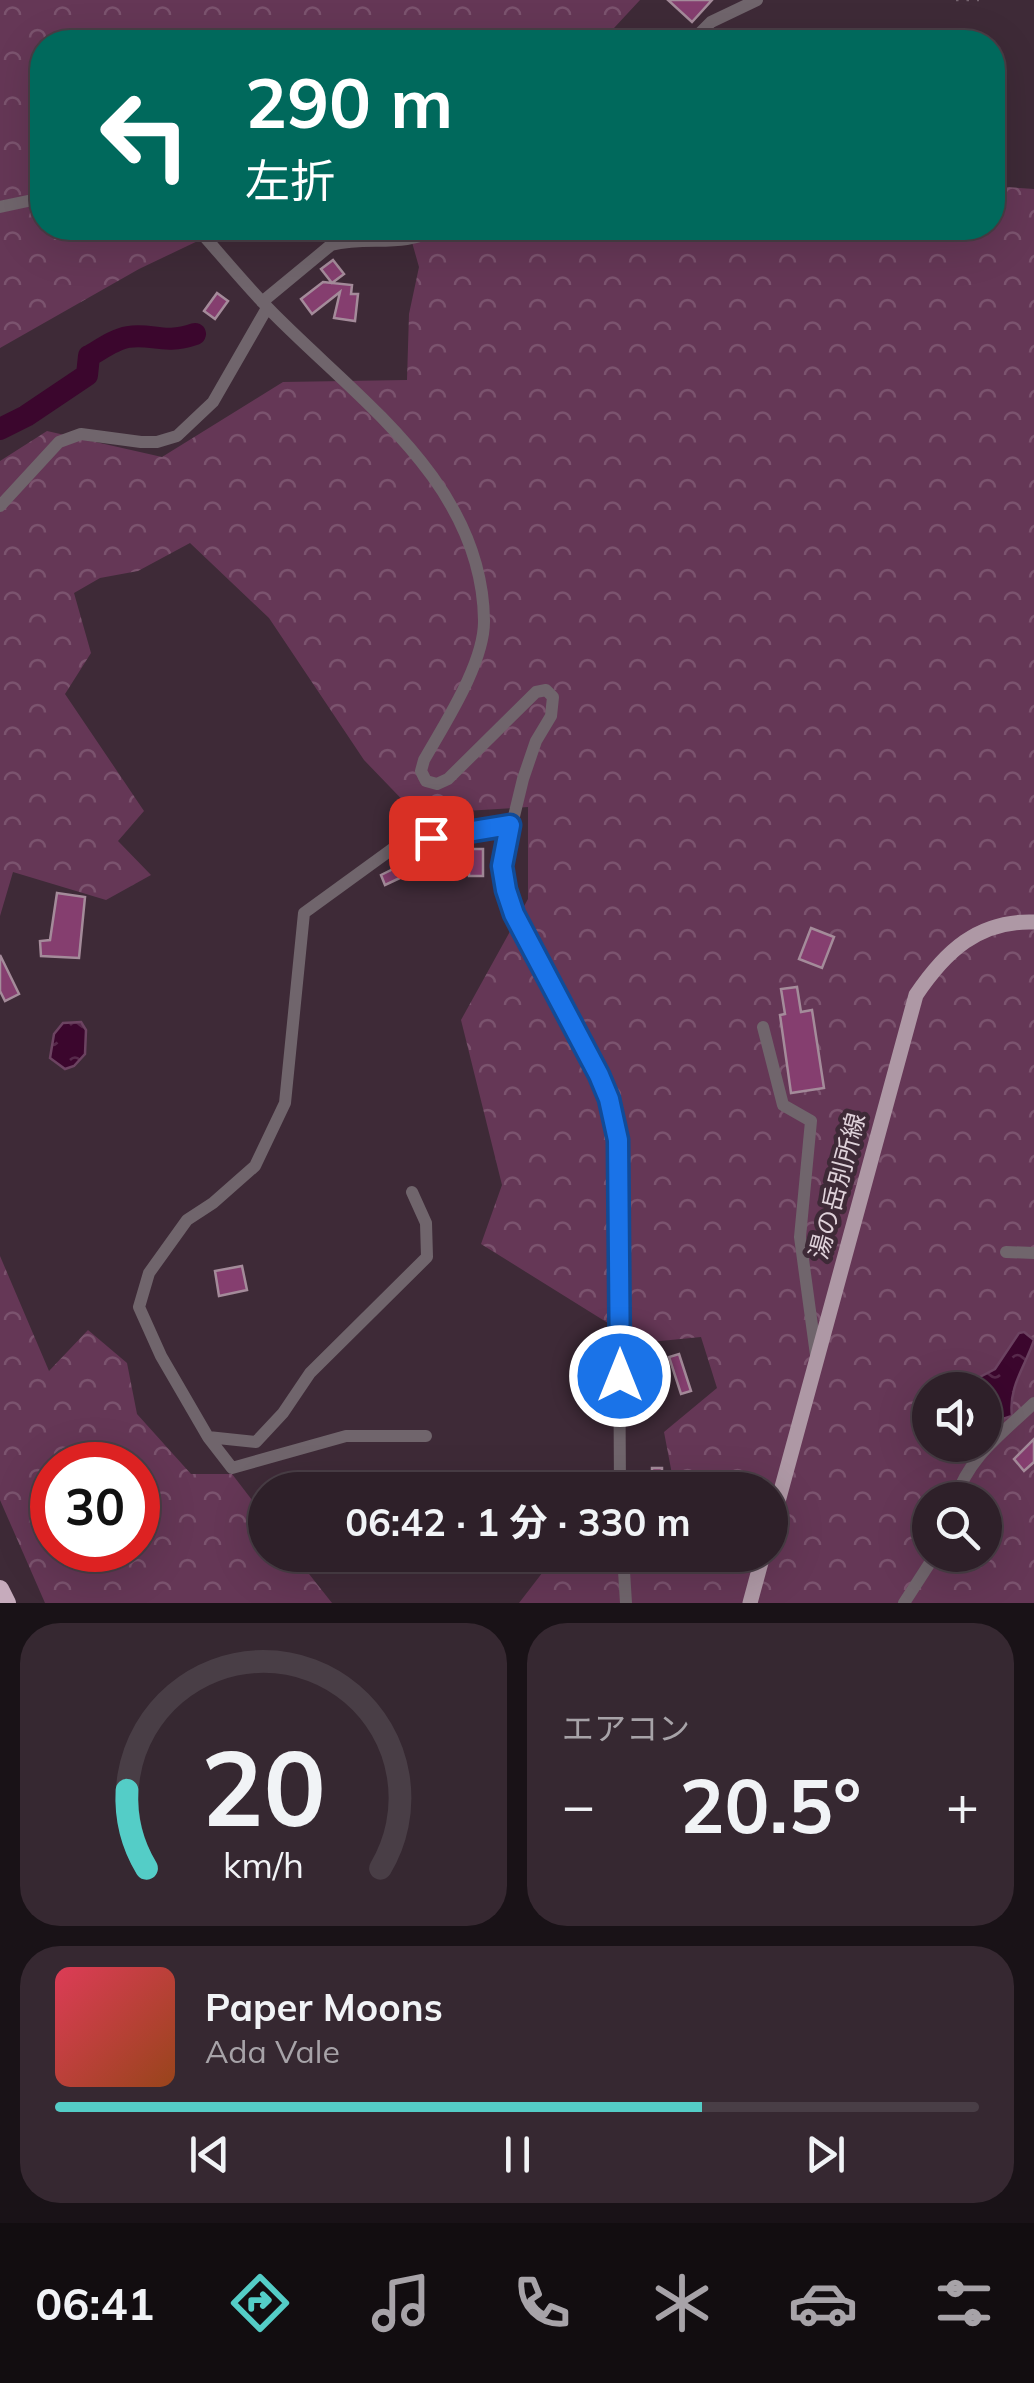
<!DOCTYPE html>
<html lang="ja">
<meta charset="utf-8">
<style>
body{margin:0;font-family:Mulish,"Noto Sans JP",sans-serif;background:#362831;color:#f1f3f6;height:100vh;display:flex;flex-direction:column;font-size:38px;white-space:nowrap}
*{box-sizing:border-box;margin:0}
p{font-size:32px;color:#a7a3a8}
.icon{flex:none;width:55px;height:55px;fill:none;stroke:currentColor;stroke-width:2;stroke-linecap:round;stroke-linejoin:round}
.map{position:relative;height:1603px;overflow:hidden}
.sheet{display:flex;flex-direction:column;gap:20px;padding:20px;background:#191217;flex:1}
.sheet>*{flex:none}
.top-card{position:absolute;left:30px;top:30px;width:975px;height:210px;border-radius:40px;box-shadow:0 10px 40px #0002,0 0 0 2px #493e46;background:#00695c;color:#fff;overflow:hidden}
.controls{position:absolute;left:912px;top:1372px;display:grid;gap:20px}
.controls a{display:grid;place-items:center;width:90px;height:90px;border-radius:50%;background:#2e2029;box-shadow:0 10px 40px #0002,0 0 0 2px #493e46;font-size:50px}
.speed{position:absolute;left:30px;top:1442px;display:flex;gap:20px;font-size:50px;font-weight:700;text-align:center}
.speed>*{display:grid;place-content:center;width:130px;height:130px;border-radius:50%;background:#2e2029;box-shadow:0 10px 40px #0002,0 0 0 2px #493e46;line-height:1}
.speed .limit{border:15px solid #d22;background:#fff;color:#111}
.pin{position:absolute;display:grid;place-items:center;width:85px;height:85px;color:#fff;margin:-42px;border-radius:20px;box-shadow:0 5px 15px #0006}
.me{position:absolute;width:110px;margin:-55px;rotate:0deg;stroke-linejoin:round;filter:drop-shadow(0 0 8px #0008)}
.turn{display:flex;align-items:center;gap:35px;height:210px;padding:0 50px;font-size:45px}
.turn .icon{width:130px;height:130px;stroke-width:2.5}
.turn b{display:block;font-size:70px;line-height:85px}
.big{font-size:75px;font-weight:700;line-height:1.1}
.sheet .card{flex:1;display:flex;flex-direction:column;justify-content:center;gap:15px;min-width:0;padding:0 35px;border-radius:40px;background:#362831}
.sheet .dial{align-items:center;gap:0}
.dial svg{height:260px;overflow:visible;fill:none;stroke:#493e46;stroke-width:7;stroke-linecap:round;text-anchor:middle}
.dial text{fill:#f1f3f6;stroke:none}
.song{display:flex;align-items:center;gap:30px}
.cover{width:120px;height:120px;border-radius:15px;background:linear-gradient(135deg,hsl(350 70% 55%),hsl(20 70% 35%))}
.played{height:10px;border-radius:5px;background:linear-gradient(90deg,#54cdc7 70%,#493e46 70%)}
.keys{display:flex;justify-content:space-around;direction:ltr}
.heat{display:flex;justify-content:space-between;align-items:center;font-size:55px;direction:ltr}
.sheet .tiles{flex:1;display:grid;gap:20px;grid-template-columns:1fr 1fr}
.card:last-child{grid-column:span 2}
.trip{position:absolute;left:248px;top:1472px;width:540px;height:100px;border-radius:50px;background:#2e2029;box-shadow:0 10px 40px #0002,0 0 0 2px #493e46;font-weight:700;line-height:100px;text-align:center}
.dock{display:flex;height:160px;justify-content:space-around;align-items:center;background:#120d10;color:#a7a3a8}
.dock .icon{width:70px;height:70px}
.dock .on{color:#54cdc7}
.dock b{font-size:45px;color:#f1f3f6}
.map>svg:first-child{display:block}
.forest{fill:url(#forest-crowns);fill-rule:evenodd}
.water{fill:url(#water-ripples);stroke:#6c4361;stroke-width:2.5}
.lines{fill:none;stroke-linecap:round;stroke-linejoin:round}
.river{stroke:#3b062d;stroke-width:22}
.building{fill:#853e6f;stroke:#a48b9a;stroke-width:2.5}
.path{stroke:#74636e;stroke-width:2.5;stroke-dasharray:2.5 8;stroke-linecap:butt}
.minor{stroke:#70656c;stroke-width:12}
.major{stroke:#ae98a5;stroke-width:15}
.highway{stroke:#c6abbc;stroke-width:18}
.route-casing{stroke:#114b97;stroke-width:25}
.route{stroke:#1a73e8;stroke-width:18}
.labels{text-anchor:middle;stroke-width:9;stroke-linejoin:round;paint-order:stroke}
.street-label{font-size:25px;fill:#dfd2da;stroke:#3e2a37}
</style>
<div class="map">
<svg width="1034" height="1603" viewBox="0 0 1034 1603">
<defs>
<pattern id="forest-crowns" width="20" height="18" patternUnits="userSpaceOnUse" patternTransform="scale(2.5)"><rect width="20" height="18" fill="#653756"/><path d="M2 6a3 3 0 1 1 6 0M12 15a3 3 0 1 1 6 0" fill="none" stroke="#7b536e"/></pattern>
<pattern id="water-ripples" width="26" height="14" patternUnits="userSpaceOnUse" patternTransform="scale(2.5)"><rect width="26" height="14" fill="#3b062d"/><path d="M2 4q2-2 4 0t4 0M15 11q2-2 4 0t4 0" fill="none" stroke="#57294b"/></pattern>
</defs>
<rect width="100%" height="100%" fill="#3e2a37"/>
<path class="forest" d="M0,0H640L601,42H42V228H225L139,269L0,348Z
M993,186L1034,189V1603H519L556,1555H770V1490H675L664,1432L717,1388L701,1337L640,1343L481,1244L502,1185L461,1020L528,899V807L416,814L364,760L269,618L190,543L138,571L100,578L74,593L91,653L65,694L144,811L118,841L151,875L106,900L13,872L0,916V461L47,431L162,457L283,382L407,380L409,314L419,267L408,228H992ZM930,1390H985V1445H930ZM930,1500H985V1555H930Z
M0,1256L49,1371L88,1330L127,1363L137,1414L191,1474H232L265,1517V1555H294L332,1603H45L0,1500ZM52,1465H138V1550H52Z"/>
<path class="water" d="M81,1022L86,1030L85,1054L74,1066L65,1069L50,1058L54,1034L63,1023Z
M1024,1332L1034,1340C1026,1365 1008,1387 1012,1416L993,1422L985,1417V1390H967L976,1379L995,1369L1019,1333Z"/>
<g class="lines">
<path class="river" d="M0,429L26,416L87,375L89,356C100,350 115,339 128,337C153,333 163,345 195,334"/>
</g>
<path class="building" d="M668,0H712L692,22Z
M333,260L344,274L332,283L321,269Z
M323,282L352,285L351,294H358L355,321L334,318L340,292L312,314L301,299Z
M217,293L228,301L215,319L204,311Z
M469,849H483V876H469Z
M438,851L440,870L402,877L385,885L381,875L401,865L399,858Z
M57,893L85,897L79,958L41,956L40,941L50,940Z
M811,928L834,937L822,968L799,959Z
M0,955L19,994L5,1001L0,991Z
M797,987L801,1012L812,1010L824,1088L791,1093L780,1015L785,1014L781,989Z
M242,1266L247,1290L219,1296L215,1271Z
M679,1354L691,1391L681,1394L669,1357Z
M1034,1439V1462L1024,1471L1014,1459Z
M652,1468H662V1476H667L668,1490H644L643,1477H652Z"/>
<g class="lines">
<path class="path" d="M956,0H979"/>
<path class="minor" d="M691,42L711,22L757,0
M0,207L42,198
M197,228C220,254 243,282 268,308C354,397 482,481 484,620C485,662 445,723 424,760L421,771L426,781L437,784L448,779L536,692L546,690L553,697L551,716L536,741L523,779L502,866L514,914L599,1075L609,1099L618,1140L620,1490
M262,302L331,245C372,235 399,249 441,228
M0,506L59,442L81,434L141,442H157L177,436L213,402L267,308
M763,1027L783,1105L811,1121L800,1237L816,1355
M1006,1252L1034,1253
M426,1436H346L232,1468L208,1437L161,1356L139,1307L149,1273L187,1220L213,1203L255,1166L285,1103L304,913L399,844L509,825
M208,1437L256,1442L283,1413L310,1373L427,1257L426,1223L412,1192
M955,1500C969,1456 1002,1434 1034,1403
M623,1555L626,1603
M904,1603L935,1555"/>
<path class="major" d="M770,1531L916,995C945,952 978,920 1034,922
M750,1603L763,1555"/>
<path class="highway" d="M0,1589L7,1603"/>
</g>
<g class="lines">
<defs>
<path id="route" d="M431,838L510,825L502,866L506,890L514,914L599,1075L609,1099L618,1140L620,1376"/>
</defs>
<use href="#route" class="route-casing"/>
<use href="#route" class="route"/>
</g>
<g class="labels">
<g class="street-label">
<text transform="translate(837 1186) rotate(-75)" y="9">湯の岳別所線</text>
</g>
</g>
</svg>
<div class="controls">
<a><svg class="icon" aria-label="sound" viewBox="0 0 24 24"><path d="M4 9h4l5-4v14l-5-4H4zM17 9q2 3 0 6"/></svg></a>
<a><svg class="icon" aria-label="search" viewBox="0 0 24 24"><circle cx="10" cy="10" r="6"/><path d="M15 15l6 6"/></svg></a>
</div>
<div class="speed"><div class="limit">30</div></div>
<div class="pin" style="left:431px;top:838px;background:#d93025"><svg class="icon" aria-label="arrive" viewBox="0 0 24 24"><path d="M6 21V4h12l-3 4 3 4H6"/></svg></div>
<svg class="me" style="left:620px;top:1376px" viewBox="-20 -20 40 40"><circle r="17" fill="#1a73e8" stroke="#fff" stroke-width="3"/><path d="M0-11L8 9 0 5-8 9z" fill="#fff"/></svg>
<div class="trip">06:42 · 1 分 · 330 m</div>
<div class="top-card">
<div class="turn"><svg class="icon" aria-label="left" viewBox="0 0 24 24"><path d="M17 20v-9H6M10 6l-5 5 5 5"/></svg><div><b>290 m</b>左折</div></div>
</div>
</div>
<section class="sheet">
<div class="tiles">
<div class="card dial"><svg viewBox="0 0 100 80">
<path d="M14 69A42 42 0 1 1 86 69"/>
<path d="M14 69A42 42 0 0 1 8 45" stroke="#54cdc7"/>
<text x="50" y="56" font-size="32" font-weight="700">20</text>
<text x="50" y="72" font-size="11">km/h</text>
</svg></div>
<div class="card"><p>エアコン</p>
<div class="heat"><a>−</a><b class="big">20.5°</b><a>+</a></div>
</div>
<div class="card">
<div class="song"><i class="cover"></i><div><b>Paper Moons</b><p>Ada Vale</p></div></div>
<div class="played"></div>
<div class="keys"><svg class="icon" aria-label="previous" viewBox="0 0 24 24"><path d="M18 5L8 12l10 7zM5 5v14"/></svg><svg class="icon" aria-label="pause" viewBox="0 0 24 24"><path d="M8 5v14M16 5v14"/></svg><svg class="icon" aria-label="next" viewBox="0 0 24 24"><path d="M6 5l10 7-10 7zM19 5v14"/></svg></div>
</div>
</div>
</section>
<nav class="dock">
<b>06:41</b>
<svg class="icon on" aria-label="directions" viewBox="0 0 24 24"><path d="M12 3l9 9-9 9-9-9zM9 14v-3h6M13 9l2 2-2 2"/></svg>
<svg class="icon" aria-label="music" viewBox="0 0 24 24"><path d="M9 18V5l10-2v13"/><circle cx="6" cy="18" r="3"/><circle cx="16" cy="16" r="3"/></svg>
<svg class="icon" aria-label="phone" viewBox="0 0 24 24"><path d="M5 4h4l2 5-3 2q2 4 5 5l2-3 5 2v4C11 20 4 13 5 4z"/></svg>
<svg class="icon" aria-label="climate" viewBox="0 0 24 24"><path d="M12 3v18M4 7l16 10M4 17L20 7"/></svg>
<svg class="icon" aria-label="car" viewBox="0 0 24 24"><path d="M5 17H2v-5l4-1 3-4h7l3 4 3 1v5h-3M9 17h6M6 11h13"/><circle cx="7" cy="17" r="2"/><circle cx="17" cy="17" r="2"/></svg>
<svg class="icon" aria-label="filters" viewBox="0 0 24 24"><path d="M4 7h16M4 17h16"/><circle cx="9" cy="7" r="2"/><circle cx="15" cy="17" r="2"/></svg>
</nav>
